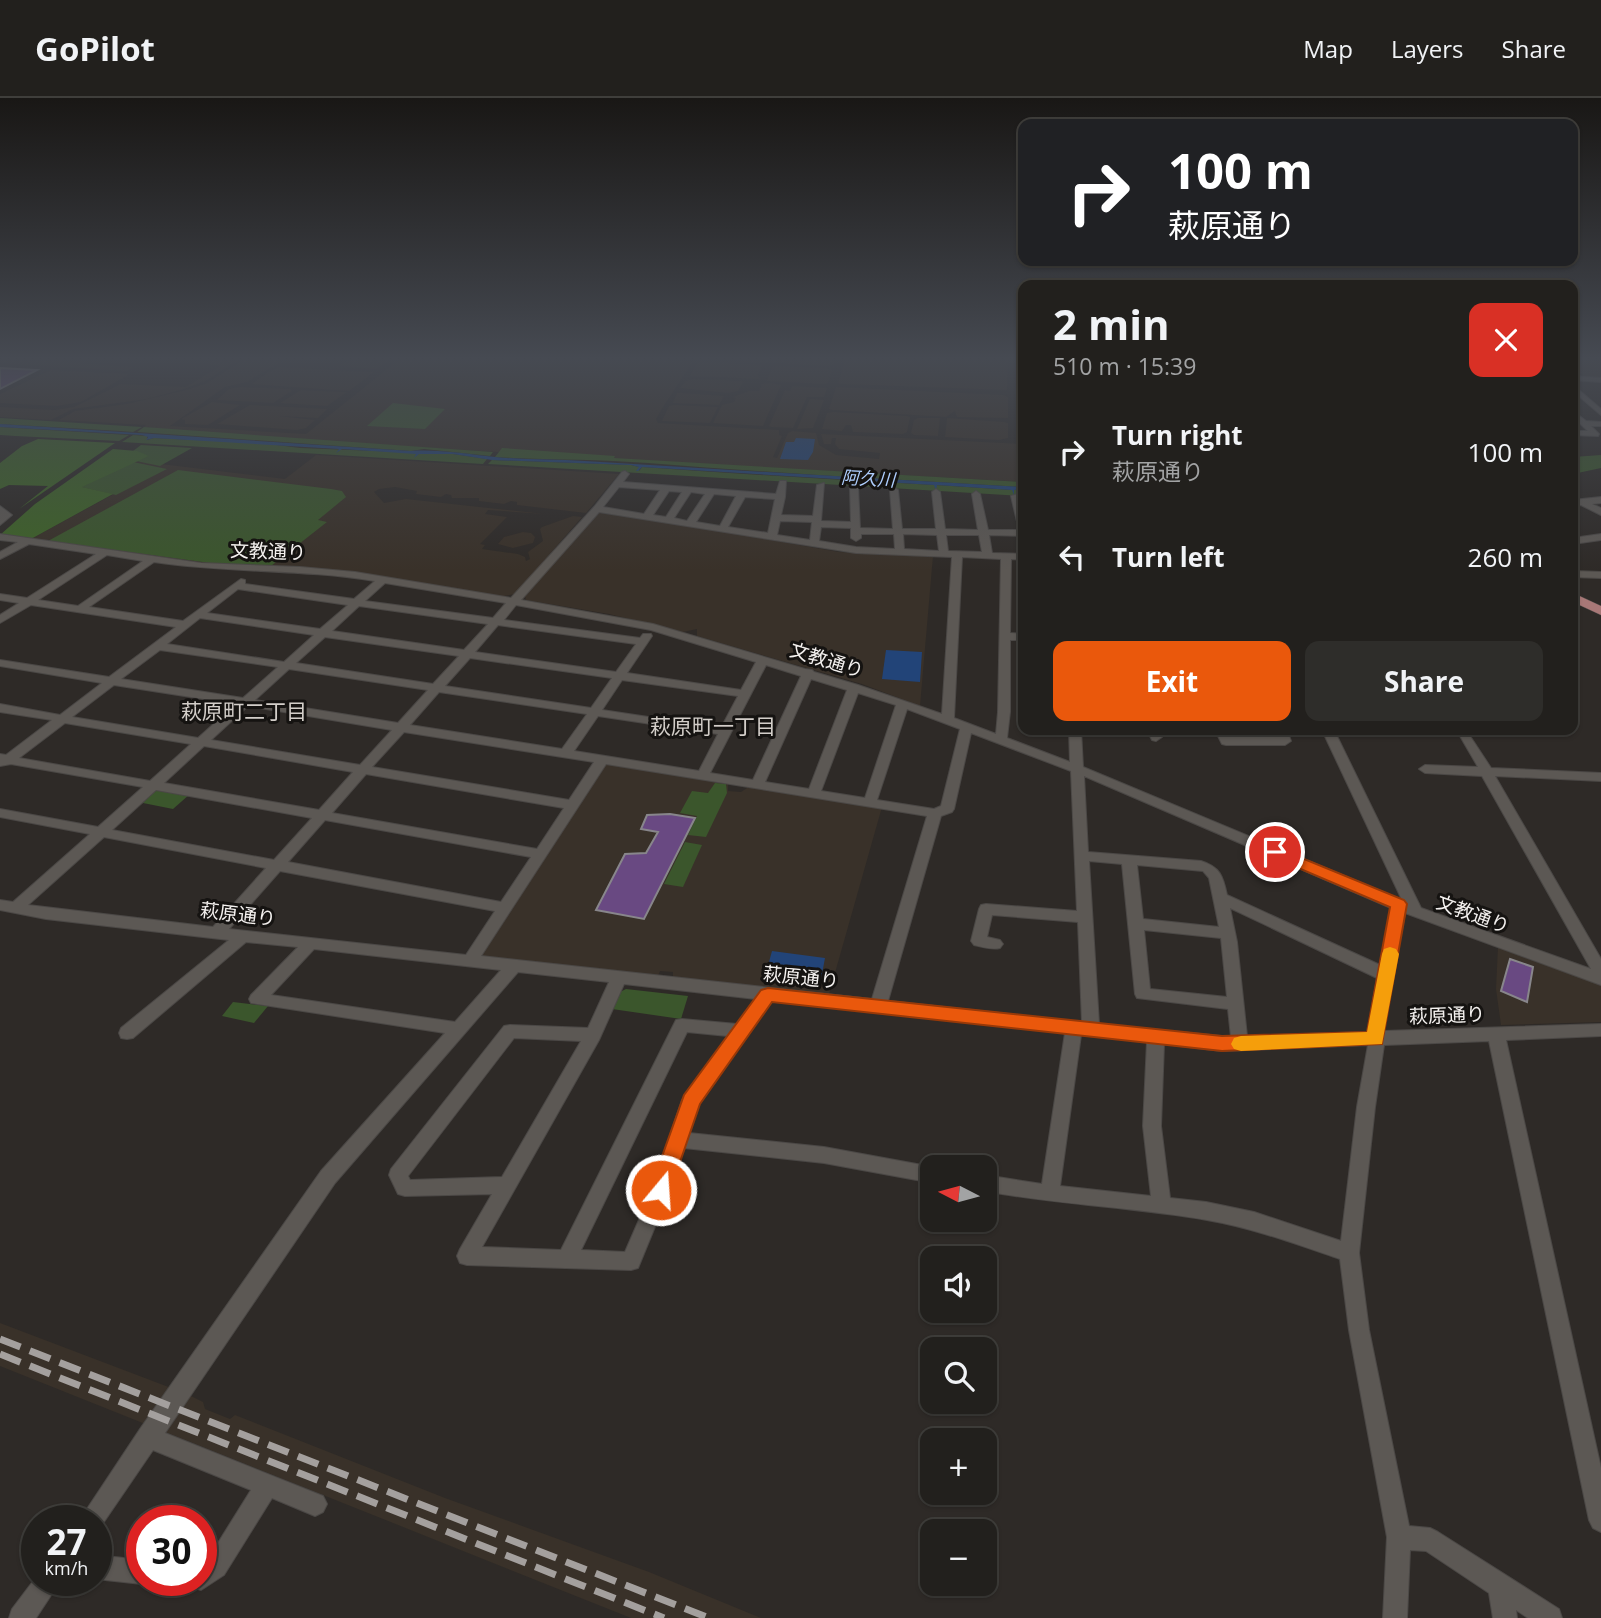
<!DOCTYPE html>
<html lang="en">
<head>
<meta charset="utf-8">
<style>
	:root { --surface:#22201d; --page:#2e2d2a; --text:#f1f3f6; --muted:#a2a3a4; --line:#3f3e3b; --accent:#ea580c }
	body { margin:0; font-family:"Open Sans","Noto Sans JP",sans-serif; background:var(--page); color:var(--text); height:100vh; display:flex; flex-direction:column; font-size:26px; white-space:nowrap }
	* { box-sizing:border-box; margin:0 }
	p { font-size:23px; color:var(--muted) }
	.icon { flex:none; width:38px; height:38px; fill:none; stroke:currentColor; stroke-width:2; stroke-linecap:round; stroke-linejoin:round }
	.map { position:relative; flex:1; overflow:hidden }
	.details { position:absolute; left:1018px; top:182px; width:560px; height:455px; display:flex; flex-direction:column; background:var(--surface); border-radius:14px; box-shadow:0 2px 5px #0004,0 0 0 2px var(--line) }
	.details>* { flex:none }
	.top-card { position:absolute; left:1018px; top:21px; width:560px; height:147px; border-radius:14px; box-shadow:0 2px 5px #0004,0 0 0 2px var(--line); background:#202124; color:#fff; overflow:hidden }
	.needle { width:46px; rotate:276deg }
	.tools { position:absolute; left:920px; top:1057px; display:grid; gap:14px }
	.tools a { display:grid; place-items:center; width:77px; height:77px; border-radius:14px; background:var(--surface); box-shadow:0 2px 5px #0004,0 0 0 2px var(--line); font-size:35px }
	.speed { position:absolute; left:21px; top:1407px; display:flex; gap:14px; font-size:35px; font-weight:700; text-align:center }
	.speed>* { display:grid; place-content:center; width:91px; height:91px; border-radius:50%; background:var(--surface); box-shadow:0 2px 5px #0004,0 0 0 2px var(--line); line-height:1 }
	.speed small { font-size:18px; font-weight:400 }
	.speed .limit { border:10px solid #d22; background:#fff; color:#111 }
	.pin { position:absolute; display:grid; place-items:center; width:60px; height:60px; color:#fff; margin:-30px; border:4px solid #fff; border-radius:50%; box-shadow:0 2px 7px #0007 }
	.me { position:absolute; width:77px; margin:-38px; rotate:18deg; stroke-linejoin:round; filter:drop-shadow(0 0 5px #0008) }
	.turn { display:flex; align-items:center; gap:24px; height:147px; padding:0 35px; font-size:32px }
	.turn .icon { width:91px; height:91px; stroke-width:2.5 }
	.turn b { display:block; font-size:49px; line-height:60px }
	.round { display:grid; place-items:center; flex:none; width:74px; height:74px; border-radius:14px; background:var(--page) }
	.summary { display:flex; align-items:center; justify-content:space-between; height:119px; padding:0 35px }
	h1 { font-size:42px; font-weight:700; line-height:52px }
	.cta { display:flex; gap:14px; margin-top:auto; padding:14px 35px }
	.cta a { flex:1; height:80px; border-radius:14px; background:var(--accent); color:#fff; font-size:28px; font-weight:700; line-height:80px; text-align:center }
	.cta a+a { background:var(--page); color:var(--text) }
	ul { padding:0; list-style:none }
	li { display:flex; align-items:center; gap:21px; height:105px; padding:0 35px }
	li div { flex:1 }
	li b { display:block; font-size:26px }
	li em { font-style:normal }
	header { display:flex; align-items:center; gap:42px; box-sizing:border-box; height:98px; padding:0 35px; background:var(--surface); border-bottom:2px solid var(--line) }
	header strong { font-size:33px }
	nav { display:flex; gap:38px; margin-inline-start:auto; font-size:24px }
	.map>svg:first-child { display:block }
	.built { fill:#393129 }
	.green { fill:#3b562c }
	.forest { fill:#3e6228 }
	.water { fill:#224478 }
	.building { fill:#694982; stroke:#88868b; stroke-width:2 }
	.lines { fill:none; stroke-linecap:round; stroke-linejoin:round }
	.minor-casing { stroke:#4b4846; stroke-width:2 }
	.major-casing { stroke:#4b4846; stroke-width:1 }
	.minor { fill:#5c5854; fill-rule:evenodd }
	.major { fill:#a87877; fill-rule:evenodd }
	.rail { stroke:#a4a09e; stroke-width:7; stroke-dasharray:22 10; stroke-linecap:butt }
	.route { fill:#ea580c; stroke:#983908; stroke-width:2 }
	.slow { fill:#f59e0b }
	.labels { text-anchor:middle; stroke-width:6; stroke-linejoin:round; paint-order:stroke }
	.far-water-label { font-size:18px; font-style:italic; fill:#aecefe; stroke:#151311 }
	.street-label { font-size:19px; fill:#f4f1ef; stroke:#151311 }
	.neighbourhood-label { font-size:21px; fill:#d3cec9; stroke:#151311 }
</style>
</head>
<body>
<header>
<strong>GoPilot</strong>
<nav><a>Map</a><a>Layers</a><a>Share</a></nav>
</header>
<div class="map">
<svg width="1601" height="1520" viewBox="0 0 1601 1520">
	<rect width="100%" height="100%" fill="#2e2a27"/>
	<g class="built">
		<polygon points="0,260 64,260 61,264 134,269 127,273 0,265"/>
		<polygon points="218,260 241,260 207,282 184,291 147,301 73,311 51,322 0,319 0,309 55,312 74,309 121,286 186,289 220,268 207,266"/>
		<polygon points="246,260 287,260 247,284 225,289 170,328 306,336 401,260 628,260 686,263 692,265 663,309 656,321 658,325 779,332 779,337 782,338 773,359 777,360 788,335 792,333 816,335 819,347 836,357 879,361 880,355 839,351 835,346 836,340 832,340 831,346 824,346 821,336 1024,346 1024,384 480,353 196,335 144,329 146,327 59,322 75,313 127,306 190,291 207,285"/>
		<polygon points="351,260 393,260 376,271 339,268"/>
		<polygon points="696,260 838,260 833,267 827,268"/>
		<polygon points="846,260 1008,260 1007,292 841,286 838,285"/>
		<polygon points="1573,260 1601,260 1601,280 1584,278 1573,268"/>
		<polygon points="701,264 762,267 758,278 761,281 690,278 696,266"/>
		<polygon points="775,268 825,270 832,272 828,285 824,286 767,283 772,269"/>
		<polygon points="279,269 370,274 374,274 349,293 252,286 268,274"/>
		<polygon points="51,272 127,276 128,277 81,304 57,308 0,305 0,296"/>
		<polygon points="692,281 741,283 743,284 738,293 728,295 680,290 686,283"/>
		<polygon points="771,285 781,287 763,328 713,325 722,307 734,304 736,300 733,299 749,293 759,293 762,286"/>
		<polygon points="792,288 827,290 824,299 807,299 793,330 771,329 769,328 785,292 790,293"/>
		<polygon points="240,289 290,291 292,293 273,305 217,302 229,291"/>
		<polygon points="836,289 1003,297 1008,299 1008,320 957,319 955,313 946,319 832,312 829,311"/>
		<polygon points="301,292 317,293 347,294 327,308 280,305"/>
		<polygon points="677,295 682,295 724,298 719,307 673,305"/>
		<polygon points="810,301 824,302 813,330 797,331"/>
		<polygon points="212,304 240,307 208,327 185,326 185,322 181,321"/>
		<polygon points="250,307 327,311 318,320 278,318 315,322 306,330 297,332 217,326"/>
		<polygon points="674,307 718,309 710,325 662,323 669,308"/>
		<polygon points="833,314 907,318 910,319 907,334 903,336 853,334 851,327 846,327 842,333 822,331 827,315"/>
		<polygon points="918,320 940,320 938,338 914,337 911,335 914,322"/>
		<polygon points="947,320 1004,324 1008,325 1008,340 999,342 945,339"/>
		<polygon points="316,357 619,376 586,415 517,407 517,404 511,403 504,406 479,403 479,400 452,400 451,397 446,396 441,399 416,396 417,393 395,389 379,391 374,394 384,405 406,401 544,416 488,412 485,416 507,419 480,446 485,447 482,451 518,456 525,459 526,463 530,461 528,454 543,443 540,431 542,429 573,418 582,419 515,496 499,499 356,475 209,466 31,441 112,397 81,389 136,363 285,381"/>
		<polygon points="605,413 839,454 933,458 920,608 862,586 697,538 697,531 683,534 609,516 526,502 525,498 597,414"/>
		<polygon points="523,434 531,435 535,439 533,445 513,450 498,446 504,439"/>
		<polygon points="608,664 728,684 728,693 741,694 750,688 882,709 829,896 673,879 673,874 660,873 658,878 483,858 480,854 601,667"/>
		<polygon points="1498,849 1601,886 1601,924 1501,927 1496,891"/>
		<polygon points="0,1225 187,1296 203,1304 205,1311 230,1321 235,1317 445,1400 649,1474 761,1520 631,1520 0,1268"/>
	</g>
	<g class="green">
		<polygon points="393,305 445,311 425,331 367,328"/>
		<polygon points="0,320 142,329 133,334 120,333 0,326"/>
		<polygon points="0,329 129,337 119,343 15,338 0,337"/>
		<polygon points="144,329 493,354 490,358 424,351 411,353 137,334"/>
		<polygon points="133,337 147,338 147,342 154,340 261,345 300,350 453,356 487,361 483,366 122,344"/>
		<polygon points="141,347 192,350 160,368 136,363 148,358 133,353"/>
		<path d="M 502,350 L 615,358 L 614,360 L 1024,384 L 1024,389 C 899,382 773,375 648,365 C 597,361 546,362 495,359 Z"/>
		<polygon points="1601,357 1601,370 1573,376 1573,359"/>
		<path d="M 492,362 L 631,367 L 639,369 L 639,373 L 642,369 C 740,376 837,382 935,387 L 936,392 L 936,387 L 1013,392 L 1014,396 L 1014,392 L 1024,391 L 1024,398 L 488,366 Z"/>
		<polygon points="133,364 167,371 116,397 81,389"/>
		<polygon points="178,372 331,391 342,393 346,399 318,422 327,424 271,468 210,465 48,443"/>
		<polygon points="715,685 726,686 727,695 706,739 688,737 697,718 680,715 692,693 708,695"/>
		<polygon points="159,690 190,696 173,711 138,704"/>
		<polygon points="685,744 702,747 683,789 664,786"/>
		<polygon points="626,891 688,898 681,921 612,911 620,894"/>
		<polygon points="233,904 268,908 254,925 222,918"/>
	</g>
	<g class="forest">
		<polygon points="38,341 114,345 115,345 19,411 48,388 9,387 0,391 0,365 22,348"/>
		<polygon points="113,351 137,353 149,358 82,389 113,396 31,441 0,437 35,406"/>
	</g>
	<g class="water">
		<path d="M 0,326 L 411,353 C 438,351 467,356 495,359 C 525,362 555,361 585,363 C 731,372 878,381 1024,389 L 1024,391 L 1014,392 L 1014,397 L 1012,392 L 937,387 L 936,393 L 934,387 L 642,369 L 638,373 L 636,373 L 639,369 L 631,367 L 492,362 L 453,356 L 419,356 L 414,360 L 416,356 L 342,351 L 336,355 L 339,351 L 154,340 L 146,342 L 148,339 L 142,337 L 0,329 Z"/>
		<polygon points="796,340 815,341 813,354 808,362 780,361 786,344 794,344"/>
		<polygon points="886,552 922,554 920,584 882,581"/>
		<polygon points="772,853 825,860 821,881 766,875"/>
	</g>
	<g class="building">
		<polygon points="0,270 37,272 0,291"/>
		<polygon points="670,716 695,720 644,821 596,812 625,756 646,755 658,734 641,731 647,717"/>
		<polygon points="1510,861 1533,869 1527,904 1501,893"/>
	</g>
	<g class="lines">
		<defs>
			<g id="minor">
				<polygon points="1573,278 1601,280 1601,284 1573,282"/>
				<polygon points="1573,287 1601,311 1601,317 1573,293"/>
				<polygon points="1573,313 1586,323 1601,324 1601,328 1591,328 1599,336 1598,338 1573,337 1573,333 1588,333 1573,319"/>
				<path d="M 625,373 L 629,376 L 623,384 L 776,396 L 780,383 L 786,383 L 785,399 L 781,417 L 813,418 L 817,387 L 824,385 L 821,423 L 851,424 L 850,389 L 854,386 L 858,389 L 860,430 L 893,431 L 890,392 L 894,389 L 898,392 L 902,431 L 936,431 L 932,394 L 936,391 L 940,394 L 945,431 L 978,432 L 972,396 L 976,393 L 980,396 L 988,432 L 1019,432 L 1011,398 L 1018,396 L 1024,415 L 1024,438 L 989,437 L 992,455 L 1024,456 L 1024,462 L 1011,461 L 1010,535 L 1024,536 L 1024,542 L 1010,542 L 1010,614 L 1007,640 L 1070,664 L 1069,632 L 1081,632 L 1083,669 L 1402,802 L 1322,632 L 1334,632 L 1421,810 L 1591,871 L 1482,678 L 1425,675 L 1419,671 L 1425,667 L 1478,669 L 1460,638 L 1452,632 L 1466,632 L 1491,670 L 1601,675 L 1601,683 L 1495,678 L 1601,861 L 1601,887 L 1405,815 L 1384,927 L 1384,933 L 1601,926 L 1601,938 L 1506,942 L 1601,1370 L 1601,1434 L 1593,1430 L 1589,1422 L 1489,943 L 1384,947 L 1375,1009 L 1359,1155 L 1369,1232 L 1409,1428 L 1430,1430 L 1438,1434 L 1559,1511 L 1562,1520 L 1528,1520 L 1516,1512 L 1517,1520 L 1493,1520 L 1489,1495 L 1426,1453 L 1410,1452 L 1407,1520 L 1383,1520 L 1387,1439 L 1349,1232 L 1340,1161 C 1296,1146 1253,1130 1207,1122 C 1134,1109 1059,1107 985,1093 L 985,1077 L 1042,1086 L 1065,935 L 772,902 L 699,1005 L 689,1035 L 824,1049 L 933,1069 L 933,1085 L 824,1065 L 684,1050 L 670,1092 L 638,1170 L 631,1172 L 467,1167 L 460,1165 L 457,1158 L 460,1151 L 492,1096 L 405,1098 L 398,1096 L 389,1077 L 391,1071 L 504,928 L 510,927 L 588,930 L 609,884 L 518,874 L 335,1085 L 165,1335 L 323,1398 L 327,1406 L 323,1414 L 315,1418 L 272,1400 L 224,1477 L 201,1492 L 192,1489 L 190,1482 L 201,1482 L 201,1465 L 208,1461 L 251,1392 L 153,1352 L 99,1431 L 96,1433 L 96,1423 L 79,1423 L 140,1331 L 321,1073 L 445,935 L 251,905 L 249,901 L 251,897 L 298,849 L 246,844 L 133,940 L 127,941 L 121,940 L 119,935 L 121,930 L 229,842 L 46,821 L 0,812 L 0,802 L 13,804 L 90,736 L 0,719 L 0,711 L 98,729 L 143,689 L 11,666 L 0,668 L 0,656 L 6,657 L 52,622 L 0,614 L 0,606 L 60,617 L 102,585 L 0,568 L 0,562 L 109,579 L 176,529 L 31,507 L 0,525 L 0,517 L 19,505 L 0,502 L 0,496 L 27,500 L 96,456 L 29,446 L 0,461 L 0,454 L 18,444 L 0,442 L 0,436 L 201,465 L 300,469 L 355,474 L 511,500 L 594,409 L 622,374 ZM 619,389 L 660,392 L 644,416 L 603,409 ZM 669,393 L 682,394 L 666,419 L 653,417 ZM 691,394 L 705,396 L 687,423 L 674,420 ZM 714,396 L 736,398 L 720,428 L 696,424 ZM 745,399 L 775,401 L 768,435 L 728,429 ZM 599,414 L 856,455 L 952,459 L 942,616 L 858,587 L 814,574 L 812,572 L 805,571 L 653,526 L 521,502 ZM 780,423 L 812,424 L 810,442 L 777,437 ZM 821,429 L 851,430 L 851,440 L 856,443 L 861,440 L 861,436 L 894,436 L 895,451 L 856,449 L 819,443 ZM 903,436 L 937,437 L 939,453 L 904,451 ZM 946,437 L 979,437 L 982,454 L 948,453 ZM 107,457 L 143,463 L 78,508 L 38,502 ZM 962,459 L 1001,461 L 998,614 L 996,636 L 954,620 ZM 154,464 C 227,475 302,471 375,483 L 354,501 L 245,486 L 245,482 L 241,481 L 183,523 L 89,509 ZM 385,485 L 506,505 L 493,520 L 365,503 ZM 238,491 L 348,507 L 320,531 L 207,515 ZM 516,507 L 651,532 L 756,564 L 741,592 L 627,575 L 652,538 L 651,536 L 643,536 L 640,540 L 504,522 ZM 359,508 L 488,526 L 464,552 L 332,533 ZM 200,520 L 314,537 L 284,564 L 167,546 ZM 498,527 L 636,546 L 616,574 L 475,554 ZM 325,539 L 459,558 L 433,586 L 296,565 ZM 160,552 L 278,569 L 243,600 L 121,581 ZM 470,560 L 612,580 L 591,610 L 445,588 ZM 766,567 L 801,578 L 753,682 L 710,675 ZM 289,571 L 428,592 L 398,625 L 255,602 ZM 811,581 L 847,592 L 809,691 L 765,684 ZM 622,582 L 738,598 L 721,630 L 602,612 ZM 114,587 L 236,606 L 198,640 L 72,619 ZM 439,594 L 587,616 L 562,651 L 410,627 ZM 858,595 L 896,607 L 865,700 L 821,693 ZM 248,608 L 392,632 L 360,667 L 211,642 ZM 907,611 L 960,631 L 941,708 L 934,711 L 877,702 ZM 598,618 L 718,636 L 699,673 L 574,653 ZM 65,625 L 191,646 L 150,683 L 19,660 ZM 404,634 L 594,664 L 569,702 L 372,669 ZM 971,635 L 1071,673 L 1077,813 L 986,806 L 981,807 L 979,811 L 971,843 L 974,847 C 982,849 992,852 1000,850 L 1003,846 L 1000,842 L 987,839 L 992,817 L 1078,824 L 1082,924 L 888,903 L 941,718 L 952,714 L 954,711 ZM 204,648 L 353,674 L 319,712 L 164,685 ZM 606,666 L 927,718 L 872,901 L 481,858 ZM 366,676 L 564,710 L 537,751 L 332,715 ZM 1084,678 L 1391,810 L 1380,867 L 1227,797 C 1223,778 1220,769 1201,763 L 1088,754 ZM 156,692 L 312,720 L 274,762 L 112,732 ZM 325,722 L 531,759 L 501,804 L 288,764 ZM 104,739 L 266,770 L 213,829 L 28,807 ZM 1089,763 L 1122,766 L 1135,896 L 1137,900 L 1228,911 L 1231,939 L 1099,926 ZM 1137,767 L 1203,773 L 1209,780 L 1219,829 L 1143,821 ZM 280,773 L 495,813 L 466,857 L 229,831 ZM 1230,810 L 1377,880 L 1368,934 L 1247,938 L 1237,844 ZM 1144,832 L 1221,840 L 1227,899 L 1150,891 ZM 314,851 L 501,872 L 455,924 L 271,897 ZM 624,886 L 756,901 L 737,926 L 682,921 L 676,922 L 561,1152 L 482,1149 L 599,942 ZM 687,934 L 728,938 L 682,1002 L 652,1092 L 625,1154 L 581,1152 ZM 1081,937 L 1147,944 L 1143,1028 L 1151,1098 L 1060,1088 ZM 514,940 L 581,943 L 502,1079 L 410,1082 L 408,1078 ZM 1164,946 L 1222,953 L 1368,947 L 1357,1009 L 1341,1143 L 1254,1114 L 1206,1104 L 1170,1100 L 1161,1028 Z"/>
				<polygon points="1601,399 1601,405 1592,406 1601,410 1601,417 1581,407 1573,408 1573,402"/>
				<polygon points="0,408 12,417 0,427"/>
				<polygon points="1601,436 1601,442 1573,446 1573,440"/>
				<polygon points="1573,473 1601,474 1601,480 1573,479"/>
				<polygon points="1147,632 1159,632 1162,639 1156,643 1152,642"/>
				<polygon points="1215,632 1227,632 1230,639 1278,639 1275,632 1287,632 1291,643 1285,647 1226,647 1222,646"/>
				<polygon points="96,1457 142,1462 142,1482 151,1483 142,1486 96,1481"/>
				<polygon points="37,1478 37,1482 61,1482 36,1520 9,1520 12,1511"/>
			</g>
			<polygon id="major" points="1573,495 1601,508 1601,517 1573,504"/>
		</defs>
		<use href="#minor" class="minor-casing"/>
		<use href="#major" class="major-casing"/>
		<use href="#minor" class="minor"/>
		<use href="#major" class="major"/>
		<g class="rail">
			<polyline points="0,1241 709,1520"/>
			<polyline points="0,1256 664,1520"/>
		</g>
	</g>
	<linearGradient id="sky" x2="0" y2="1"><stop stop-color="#191715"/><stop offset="0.55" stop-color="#464a52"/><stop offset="1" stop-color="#464a52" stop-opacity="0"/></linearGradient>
	<rect width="1601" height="473" fill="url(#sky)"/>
	<polygon class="route" points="1275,749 1404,802 1407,806 1382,946 1222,953 772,904 700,1006 668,1099 661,1101 653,1099 650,1092 684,997 761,892 768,890 1222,938 1367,934 1390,809 1270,758 1267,754 1270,751"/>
	<polygon class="slow" points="1390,849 1396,851 1399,856 1382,946 1241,953 1234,951 1231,946 1234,940 1241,938 1367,934 1382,856 1384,851"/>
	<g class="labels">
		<g class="far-water-label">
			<text transform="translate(868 381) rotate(3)" y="6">阿久川</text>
		</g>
		<g class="street-label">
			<text transform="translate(268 453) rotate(2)" y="7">文教通り</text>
			<text transform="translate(827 562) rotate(17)" y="7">文教通り</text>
			<text transform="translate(238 816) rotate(7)" y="7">萩原通り</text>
			<text transform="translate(1473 816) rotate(20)" y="7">文教通り</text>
			<text transform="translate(801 879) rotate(6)" y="7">萩原通り</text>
			<text transform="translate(1447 917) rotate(-2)" y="7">萩原通り</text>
		</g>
		<g class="neighbourhood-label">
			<text x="244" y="621">萩原町二丁目</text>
			<text x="713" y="636">萩原町一丁目</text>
		</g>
	</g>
</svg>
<div class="tools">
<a><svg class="needle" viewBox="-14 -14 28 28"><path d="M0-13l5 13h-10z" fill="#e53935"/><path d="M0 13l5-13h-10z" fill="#a2a3a4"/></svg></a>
<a><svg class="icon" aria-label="sound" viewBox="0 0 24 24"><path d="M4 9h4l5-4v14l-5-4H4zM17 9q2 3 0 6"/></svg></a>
<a><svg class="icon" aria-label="search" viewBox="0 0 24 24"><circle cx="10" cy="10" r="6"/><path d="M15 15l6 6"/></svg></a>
<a>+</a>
<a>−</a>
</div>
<div class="speed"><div>27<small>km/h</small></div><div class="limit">30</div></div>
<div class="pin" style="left:1275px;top:754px;background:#d93025"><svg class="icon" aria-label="arrive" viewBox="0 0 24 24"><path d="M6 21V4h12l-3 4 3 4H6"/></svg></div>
<svg class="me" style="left:661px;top:1092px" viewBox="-20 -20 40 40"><circle r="17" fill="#ea580c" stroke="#fff" stroke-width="3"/><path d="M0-11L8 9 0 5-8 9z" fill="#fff"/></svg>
<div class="top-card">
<div class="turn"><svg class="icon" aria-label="right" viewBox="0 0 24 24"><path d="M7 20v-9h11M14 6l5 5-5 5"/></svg><div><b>100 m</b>萩原通り</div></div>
</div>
<section class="details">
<div class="summary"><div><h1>2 min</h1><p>510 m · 15:39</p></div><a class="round" style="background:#d93025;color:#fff"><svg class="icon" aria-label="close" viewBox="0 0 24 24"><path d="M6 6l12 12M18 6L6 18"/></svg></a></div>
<ul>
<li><svg class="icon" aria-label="right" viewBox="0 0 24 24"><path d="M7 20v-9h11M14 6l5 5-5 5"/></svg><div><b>Turn right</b><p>萩原通り</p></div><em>100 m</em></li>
<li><svg class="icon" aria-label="left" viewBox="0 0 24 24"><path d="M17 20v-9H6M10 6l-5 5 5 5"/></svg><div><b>Turn left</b></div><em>260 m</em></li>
</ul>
<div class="cta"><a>Exit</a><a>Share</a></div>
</section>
</div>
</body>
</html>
